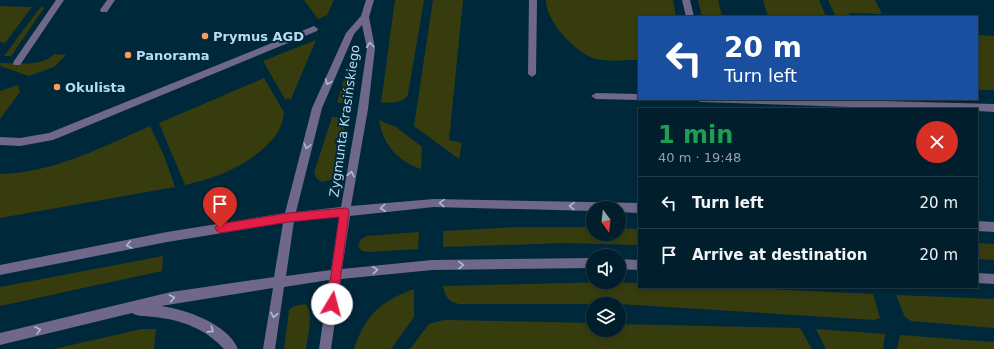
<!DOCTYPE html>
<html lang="en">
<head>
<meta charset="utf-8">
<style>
	:root { --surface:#001e2c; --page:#0e2b38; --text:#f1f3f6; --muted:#95a2a9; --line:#223c48 }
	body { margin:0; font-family:"DejaVu Sans",sans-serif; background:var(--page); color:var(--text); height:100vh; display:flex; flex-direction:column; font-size:15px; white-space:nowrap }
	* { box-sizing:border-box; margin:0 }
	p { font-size:13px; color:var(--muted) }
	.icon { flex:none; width:22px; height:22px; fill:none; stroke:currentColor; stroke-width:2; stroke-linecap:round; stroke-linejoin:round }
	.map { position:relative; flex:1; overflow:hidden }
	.side { position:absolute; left:638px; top:108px; width:340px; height:180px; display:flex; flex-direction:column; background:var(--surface); border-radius:0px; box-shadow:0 2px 6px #0003,0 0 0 1px var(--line) }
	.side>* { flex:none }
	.hud { position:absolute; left:638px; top:16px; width:340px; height:84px; border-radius:0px; box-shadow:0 2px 6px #0003,0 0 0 1px var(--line); background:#1a4fa0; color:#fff; overflow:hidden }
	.needle { width:26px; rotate:165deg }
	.fabs { position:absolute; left:586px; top:201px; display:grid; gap:8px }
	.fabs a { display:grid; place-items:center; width:40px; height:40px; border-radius:50%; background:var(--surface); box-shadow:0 2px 6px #0003,0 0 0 1px var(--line); font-size:20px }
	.pin { position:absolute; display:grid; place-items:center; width:34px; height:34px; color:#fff; margin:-41px -17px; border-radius:50% 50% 50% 0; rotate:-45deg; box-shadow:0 0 4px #0007 }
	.pin .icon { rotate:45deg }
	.me { position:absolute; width:44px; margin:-22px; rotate:8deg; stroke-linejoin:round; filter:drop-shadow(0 0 3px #0008) }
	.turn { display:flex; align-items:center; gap:14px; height:84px; padding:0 20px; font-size:18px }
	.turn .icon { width:52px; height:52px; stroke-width:2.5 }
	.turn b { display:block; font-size:28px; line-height:34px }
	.round { display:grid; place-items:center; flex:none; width:42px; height:42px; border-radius:21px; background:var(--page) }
	.summary { display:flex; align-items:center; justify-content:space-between; height:68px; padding:0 20px }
	h1 { font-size:24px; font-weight:700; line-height:30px; color:#1e9e55 }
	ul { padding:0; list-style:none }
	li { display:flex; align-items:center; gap:12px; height:52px; padding:0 20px; border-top:1px solid var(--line) }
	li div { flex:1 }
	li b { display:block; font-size:15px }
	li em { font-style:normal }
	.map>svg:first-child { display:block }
	.green { fill:#373c0e }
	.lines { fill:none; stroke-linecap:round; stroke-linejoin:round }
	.minor { fill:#70688a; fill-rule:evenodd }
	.oneway { stroke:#a6bed6 }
	.route { fill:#e11d48; stroke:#92132f }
	.poi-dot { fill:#fd9c55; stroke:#00283b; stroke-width:1.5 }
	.labels { text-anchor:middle; stroke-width:4; stroke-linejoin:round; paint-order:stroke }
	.poi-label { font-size:13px; font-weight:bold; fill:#b8dbf0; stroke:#00283b; text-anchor:start }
	.street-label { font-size:13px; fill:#b8dbf0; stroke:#00283b }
</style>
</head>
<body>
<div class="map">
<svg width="994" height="349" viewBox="0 0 994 349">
	<rect width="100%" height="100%" fill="#00283b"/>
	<g class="green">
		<polygon points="304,0 334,0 327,15 318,19"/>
		<path d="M 395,0 L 424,0 L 408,94 C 404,104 391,102 381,103 Z"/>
		<polygon points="433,0 463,0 449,140 462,143 459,159 414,126"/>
		<path d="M 546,0 L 673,0 L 676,17 L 639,17 L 639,60 C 625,60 609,62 596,59 C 576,54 545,20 546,0 Z"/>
		<polygon points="698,0 718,0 722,17 702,17"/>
		<polygon points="763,0 819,0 826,17 768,17"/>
		<polygon points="828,0 875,0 882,14 849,13 850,17 836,17"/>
		<polygon points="0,6 32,7 5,43 0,42"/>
		<polygon points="42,7 44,7 44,8 11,56 4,56 39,9"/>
		<polygon points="977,35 994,36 994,90 977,90"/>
		<polygon points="316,40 291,99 285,99 263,61"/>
		<path d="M 54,54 L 66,55 L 54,67 L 29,76 L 0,66 L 1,63 C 17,63 43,67 54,54 Z"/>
		<polygon points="350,67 354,68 349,103 337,103 347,68"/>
		<path d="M 264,78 L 284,112 C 283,118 282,125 279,130 C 276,136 270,142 265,147 C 242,168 216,178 185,185 L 159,123 Z"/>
		<polygon points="18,85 20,92 0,119 0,91"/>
		<polygon points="332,117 346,118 334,177 330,180 322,182 317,179 314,173"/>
		<path d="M 379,120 L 396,127 L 422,147 L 421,169 C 397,161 383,144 379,120 Z"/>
		<path d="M 150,126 L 165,158 L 175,187 L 0,218 L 0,174 C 53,173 102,147 150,126 Z"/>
		<polygon points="519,227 593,227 593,234 619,234 619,228 639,229 639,245 566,243 443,247 443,231"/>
		<polygon points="419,232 418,249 369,252 362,251 358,246 361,239 367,236"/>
		<polygon points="977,243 994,244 994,260 977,259"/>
		<polygon points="163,256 162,271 0,306 0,287"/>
		<path d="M 606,282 L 639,283 L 639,287 L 727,287 L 873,294 L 880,318 L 874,320 L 619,304 L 459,304 C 449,302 445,297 443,286 Z"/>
		<path d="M 414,289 L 414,317 L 391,349 L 354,349 C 365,315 381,301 414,289 Z"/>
		<polygon points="896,295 994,299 994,328 911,321 905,317"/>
		<path d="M 305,304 C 315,310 307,338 306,349 L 284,349 L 289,310 L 294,306 Z"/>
		<polygon points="444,320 593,323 593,330 619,330 619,324 800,328 812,349 410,349 429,324"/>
		<polygon points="142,329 156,329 154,349 54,349"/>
		<polygon points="816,329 885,334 883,349 826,349"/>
		<polygon points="900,335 994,342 994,349 897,349"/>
	</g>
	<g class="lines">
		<g class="minor">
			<polygon points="56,0 64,0 20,65 14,65 13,63 14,61"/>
			<polygon points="107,0 115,0 107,12 101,12 100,10"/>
			<path d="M 366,0 L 374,0 L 369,17 L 375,48 L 368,109 L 351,206 L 434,199 L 639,203 L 639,213 L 619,212 L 619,208 L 593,208 L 593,211 L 434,207 L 350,216 L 342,269 L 432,260 L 593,258 L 593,268 L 432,270 L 341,279 L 331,349 L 319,349 L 329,280 L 284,287 L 275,349 L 263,349 L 273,288 L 161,306 C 185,309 228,324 238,349 L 224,349 C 206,329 182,320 155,317 C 148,316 138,317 132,313 L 0,345 L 0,333 L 171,292 L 274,277 L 283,223 L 167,242 L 0,275 L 0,265 L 167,232 L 285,213 L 312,108 L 346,33 L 361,16 ZM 362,25 L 367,48 L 358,109 L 341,207 L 296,212 L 322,108 L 354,34 ZM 339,217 L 331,270 L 286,276 L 294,221 Z"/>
			<polygon points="529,0 537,0 536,74 532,77 528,74"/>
			<polygon points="682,0 690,0 694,17 686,17"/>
			<polygon points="314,26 318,29 317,31 53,140 20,146 0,145 0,137 20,138 49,133"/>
			<polygon points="596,93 639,94 639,99 642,99 639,100 596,99 591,96"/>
			<polygon points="695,99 815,99 994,104 994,112 977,111 977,109 911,109 700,102"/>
			<polygon points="977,221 994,222 994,232 977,231"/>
			<polygon points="619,259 639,260 639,270 619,269"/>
			<polygon points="977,273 994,274 994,284 977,283"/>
		</g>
	</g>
	<defs><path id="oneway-chevron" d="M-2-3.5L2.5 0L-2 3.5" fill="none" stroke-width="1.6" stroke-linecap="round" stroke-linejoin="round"/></defs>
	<g class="oneway">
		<use href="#oneway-chevron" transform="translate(370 45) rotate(-95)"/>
		<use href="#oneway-chevron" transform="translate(328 82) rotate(114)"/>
		<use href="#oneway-chevron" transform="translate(307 146) rotate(104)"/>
		<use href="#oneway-chevron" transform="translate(351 174) rotate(-80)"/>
		<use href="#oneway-chevron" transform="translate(442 203) rotate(-179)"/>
		<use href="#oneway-chevron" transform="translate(572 206) rotate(-179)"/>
		<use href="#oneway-chevron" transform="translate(383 208) rotate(174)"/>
		<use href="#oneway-chevron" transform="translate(129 245) rotate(169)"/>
		<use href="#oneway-chevron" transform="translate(461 265) rotate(-1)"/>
		<use href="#oneway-chevron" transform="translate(375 270) rotate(-5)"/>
		<use href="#oneway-chevron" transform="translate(172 298) rotate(-11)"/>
		<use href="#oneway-chevron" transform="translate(274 315) rotate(100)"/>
		<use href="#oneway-chevron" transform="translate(38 330) rotate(-14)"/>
		<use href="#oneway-chevron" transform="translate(211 330) rotate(33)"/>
	</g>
	<polygon class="route" points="345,208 348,209 349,212 337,304 336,308 332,309 328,308 327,304 339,217 289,222 220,233 217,231 215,228 217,225 220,224 289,213"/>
	<g class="poi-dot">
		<circle cx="205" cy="36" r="4"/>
		<circle cx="128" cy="55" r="4"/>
		<circle cx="57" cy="87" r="4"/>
	</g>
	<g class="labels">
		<g class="poi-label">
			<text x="213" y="41">Prymus AGD</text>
			<text x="136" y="60">Panorama</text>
			<text x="65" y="92">Okulista</text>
		</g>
		<g class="street-label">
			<text transform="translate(344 121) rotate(-82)" y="5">Zygmunta Krasińskiego</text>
		</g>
	</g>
</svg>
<div class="fabs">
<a><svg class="needle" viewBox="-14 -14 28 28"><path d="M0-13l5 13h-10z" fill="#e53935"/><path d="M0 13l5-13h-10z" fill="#95a2a9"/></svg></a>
<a><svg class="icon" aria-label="sound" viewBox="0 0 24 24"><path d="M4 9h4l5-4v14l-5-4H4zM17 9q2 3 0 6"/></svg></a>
<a><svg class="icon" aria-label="layers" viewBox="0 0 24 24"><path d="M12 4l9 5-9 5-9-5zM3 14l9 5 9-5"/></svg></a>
</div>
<div class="pin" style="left:220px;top:228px;background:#d93025"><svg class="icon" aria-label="arrive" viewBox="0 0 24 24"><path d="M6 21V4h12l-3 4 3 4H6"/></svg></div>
<svg class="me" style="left:332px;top:304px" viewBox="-20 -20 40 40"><circle r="19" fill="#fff"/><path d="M0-13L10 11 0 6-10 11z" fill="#e11d48"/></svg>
<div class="hud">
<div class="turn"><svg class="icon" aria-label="left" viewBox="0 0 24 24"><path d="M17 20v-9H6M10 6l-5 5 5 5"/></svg><div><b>20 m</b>Turn left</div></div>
</div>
<section class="side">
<div class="summary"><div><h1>1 min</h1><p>40 m · 19:48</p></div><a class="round" style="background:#d93025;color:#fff"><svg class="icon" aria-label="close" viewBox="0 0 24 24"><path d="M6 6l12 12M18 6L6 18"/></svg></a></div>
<ul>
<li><svg class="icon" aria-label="left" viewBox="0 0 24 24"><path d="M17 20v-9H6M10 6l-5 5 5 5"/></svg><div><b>Turn left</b></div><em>20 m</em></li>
<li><svg class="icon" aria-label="arrive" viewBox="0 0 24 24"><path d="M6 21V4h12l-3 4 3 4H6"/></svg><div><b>Arrive at destination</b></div><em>20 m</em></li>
</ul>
</section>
</div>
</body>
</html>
